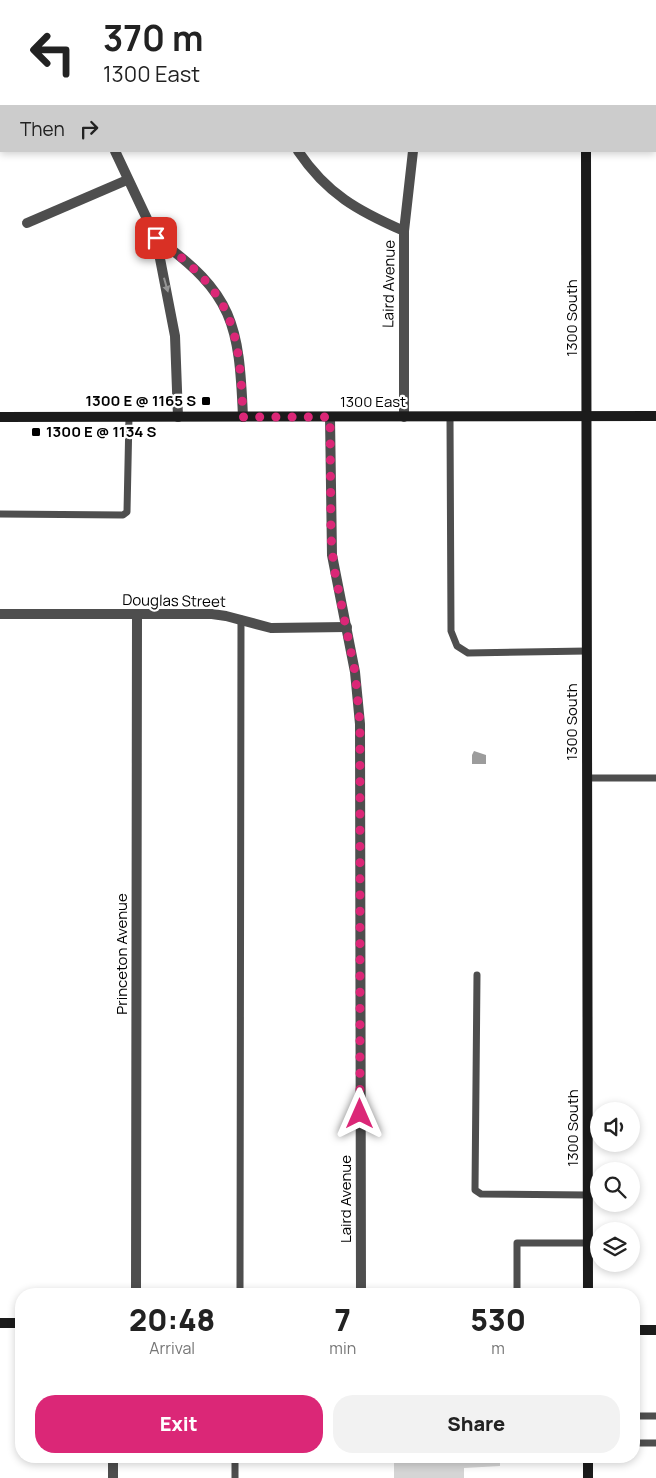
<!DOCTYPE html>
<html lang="en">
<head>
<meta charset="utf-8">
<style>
	:root { --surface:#fff; --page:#f2f2f2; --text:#222; --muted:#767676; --accent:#db2777 }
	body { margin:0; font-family:Manrope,sans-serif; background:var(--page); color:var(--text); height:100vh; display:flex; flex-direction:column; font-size:19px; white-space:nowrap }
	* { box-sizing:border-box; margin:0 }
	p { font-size:16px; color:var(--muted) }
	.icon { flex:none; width:28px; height:28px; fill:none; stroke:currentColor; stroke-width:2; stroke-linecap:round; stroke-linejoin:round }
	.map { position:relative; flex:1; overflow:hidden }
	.details { position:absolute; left:15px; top:1288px; width:625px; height:175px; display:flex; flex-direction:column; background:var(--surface); border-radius:20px; box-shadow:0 2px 8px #0003 }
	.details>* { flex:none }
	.top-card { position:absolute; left:0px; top:0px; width:656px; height:152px; box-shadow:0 2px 8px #0003; background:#fff; color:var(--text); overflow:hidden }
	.controls { position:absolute; left:590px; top:1102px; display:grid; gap:10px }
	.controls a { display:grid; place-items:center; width:50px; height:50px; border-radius:50%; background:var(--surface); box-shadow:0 2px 8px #0003; font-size:25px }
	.pin { position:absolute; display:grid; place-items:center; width:42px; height:42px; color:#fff; margin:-21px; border-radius:10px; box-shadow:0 2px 8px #0006 }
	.me { position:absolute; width:55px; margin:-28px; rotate:0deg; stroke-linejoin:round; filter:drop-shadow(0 0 4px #0008) }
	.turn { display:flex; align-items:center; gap:18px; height:105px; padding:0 20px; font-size:22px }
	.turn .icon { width:65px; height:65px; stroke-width:2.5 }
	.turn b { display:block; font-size:35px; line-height:42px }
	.then { display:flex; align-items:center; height:48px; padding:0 20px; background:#0003; gap:10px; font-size:19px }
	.eta { display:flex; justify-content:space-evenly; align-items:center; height:85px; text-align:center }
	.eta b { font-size:30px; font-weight:800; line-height:35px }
	.button { display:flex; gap:10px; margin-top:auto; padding:10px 20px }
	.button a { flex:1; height:58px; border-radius:20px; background:var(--accent); color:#fff; font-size:20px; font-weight:800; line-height:58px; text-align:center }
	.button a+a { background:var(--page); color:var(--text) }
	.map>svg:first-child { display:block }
	.green { fill:#d5d5d5 }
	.water { fill:#9c9c9c }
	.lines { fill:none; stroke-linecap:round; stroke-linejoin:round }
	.lane { stroke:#4e4e4e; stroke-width:7 }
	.street { stroke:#4e4e4e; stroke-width:10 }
	.secondary { stroke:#1b1b1b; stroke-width:10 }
	.oneway { fill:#959595 }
	.route { stroke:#db2777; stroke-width:9; stroke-dasharray:0 16.2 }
	.poi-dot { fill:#000; stroke:#fff; stroke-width:2 }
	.labels { text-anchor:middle; stroke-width:4.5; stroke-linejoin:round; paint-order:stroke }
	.street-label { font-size:15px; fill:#000; stroke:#fff }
	.poi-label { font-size:15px; font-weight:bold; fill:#000; stroke:#fff; text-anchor:end }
</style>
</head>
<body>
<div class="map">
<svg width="656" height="1478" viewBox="0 0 656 1478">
	<rect width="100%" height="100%" fill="#fff"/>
	<polygon class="green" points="423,1456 500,1456 500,1466 464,1468 464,1478 394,1478 394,1463 423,1463"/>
	<polygon class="water" points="474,751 486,755 486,764 472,764 472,755"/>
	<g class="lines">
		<g class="lane">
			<polyline points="450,417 451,631 457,646 468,653 587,651"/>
			<polyline points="0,514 123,515 127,512 129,417"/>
			<polyline points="587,778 656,778"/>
			<polyline points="477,975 475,1190 481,1194 588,1195"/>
			<polyline points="240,1294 241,619"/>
			<polyline points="517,1294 517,1243 588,1243"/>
			<polyline points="634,1416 656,1416"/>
			<polyline points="634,1443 656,1443"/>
			<polyline points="235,1478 235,1456"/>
		</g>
		<g class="street">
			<polyline points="225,0 226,1"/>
			<polyline points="416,0 416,1"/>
			<polyline points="53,1 57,0"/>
			<polyline points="115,151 156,238 175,336 178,417"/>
			<path d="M 298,151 C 327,194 358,211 404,231"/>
			<polyline points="27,223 127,180"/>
			<path d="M 156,238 C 234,294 239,324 243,417"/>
			<polyline points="330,417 332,555 355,672 360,724 361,1294"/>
			<polyline points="404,417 404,231 413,151"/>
			<polyline points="0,614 212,614 226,616 271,628 347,627"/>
			<polyline points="136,1294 137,615"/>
			<polyline points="113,1456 113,1478"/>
		</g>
		<g class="secondary">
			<polyline points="586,0 586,1"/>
			<polyline points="586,151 588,1294"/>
			<polyline points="0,417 656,416"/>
			<polyline points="0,1323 21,1323"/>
			<polyline points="634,1330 656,1330"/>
			<polyline points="588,1456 588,1478"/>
		</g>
	</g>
	<defs><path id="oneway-solid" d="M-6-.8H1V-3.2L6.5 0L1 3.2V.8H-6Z" transform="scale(1.25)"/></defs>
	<use class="oneway" href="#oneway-solid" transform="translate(166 285) rotate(74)"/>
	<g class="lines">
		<path class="route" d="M 156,238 C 233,294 239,324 243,417 L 330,417 L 331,537 L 334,568 L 355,672 L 360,724 L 360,1114"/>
	</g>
	<g class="poi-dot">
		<rect x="201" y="396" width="10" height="10" rx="2.5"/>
		<rect x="31" y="427" width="10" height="10" rx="2.5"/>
	</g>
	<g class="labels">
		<g class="street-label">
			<text transform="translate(389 284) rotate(-89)" y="5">Laird Avenue</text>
			<text transform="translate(572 318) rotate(-90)" y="5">1300 South</text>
			<text x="373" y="407">1300 East</text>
			<text transform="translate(174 601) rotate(1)" y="5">Douglas Street</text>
			<text transform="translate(572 722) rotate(-90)" y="5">1300 South</text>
			<text transform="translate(122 954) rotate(-90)" y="5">Princeton Avenue</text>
			<text transform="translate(573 1128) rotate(-90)" y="5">1300 South</text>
			<text transform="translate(346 1199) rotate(-90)" y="5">Laird Avenue</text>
		</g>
		<g class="poi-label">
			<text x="196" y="406">1300 E @ 1165 S</text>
			<text x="46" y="437" text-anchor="start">1300 E @ 1134 S</text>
		</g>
	</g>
</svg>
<div class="controls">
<a><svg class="icon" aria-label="sound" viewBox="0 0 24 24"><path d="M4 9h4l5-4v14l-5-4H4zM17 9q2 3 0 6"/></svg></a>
<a><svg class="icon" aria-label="search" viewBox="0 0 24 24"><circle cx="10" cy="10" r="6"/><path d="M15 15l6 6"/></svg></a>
<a><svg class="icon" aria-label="layers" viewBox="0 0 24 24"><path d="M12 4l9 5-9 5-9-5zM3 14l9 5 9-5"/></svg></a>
</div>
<div class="pin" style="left:156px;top:238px;background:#d93025"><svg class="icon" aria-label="arrive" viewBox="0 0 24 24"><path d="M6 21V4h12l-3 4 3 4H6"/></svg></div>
<svg class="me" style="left:360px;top:1114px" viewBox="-20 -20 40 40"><path d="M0-17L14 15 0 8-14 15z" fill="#db2777" stroke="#fff" stroke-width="4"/></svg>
<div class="top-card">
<div class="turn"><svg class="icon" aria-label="left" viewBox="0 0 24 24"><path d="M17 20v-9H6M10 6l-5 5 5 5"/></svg><div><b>370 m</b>1300 East</div></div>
<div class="then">Then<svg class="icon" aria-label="right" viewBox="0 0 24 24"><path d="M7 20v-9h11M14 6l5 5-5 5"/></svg></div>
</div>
<section class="details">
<div class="eta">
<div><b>20:48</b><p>Arrival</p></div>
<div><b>7</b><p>min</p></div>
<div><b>530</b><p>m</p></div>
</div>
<div class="button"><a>Exit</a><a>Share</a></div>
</section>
</div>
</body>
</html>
